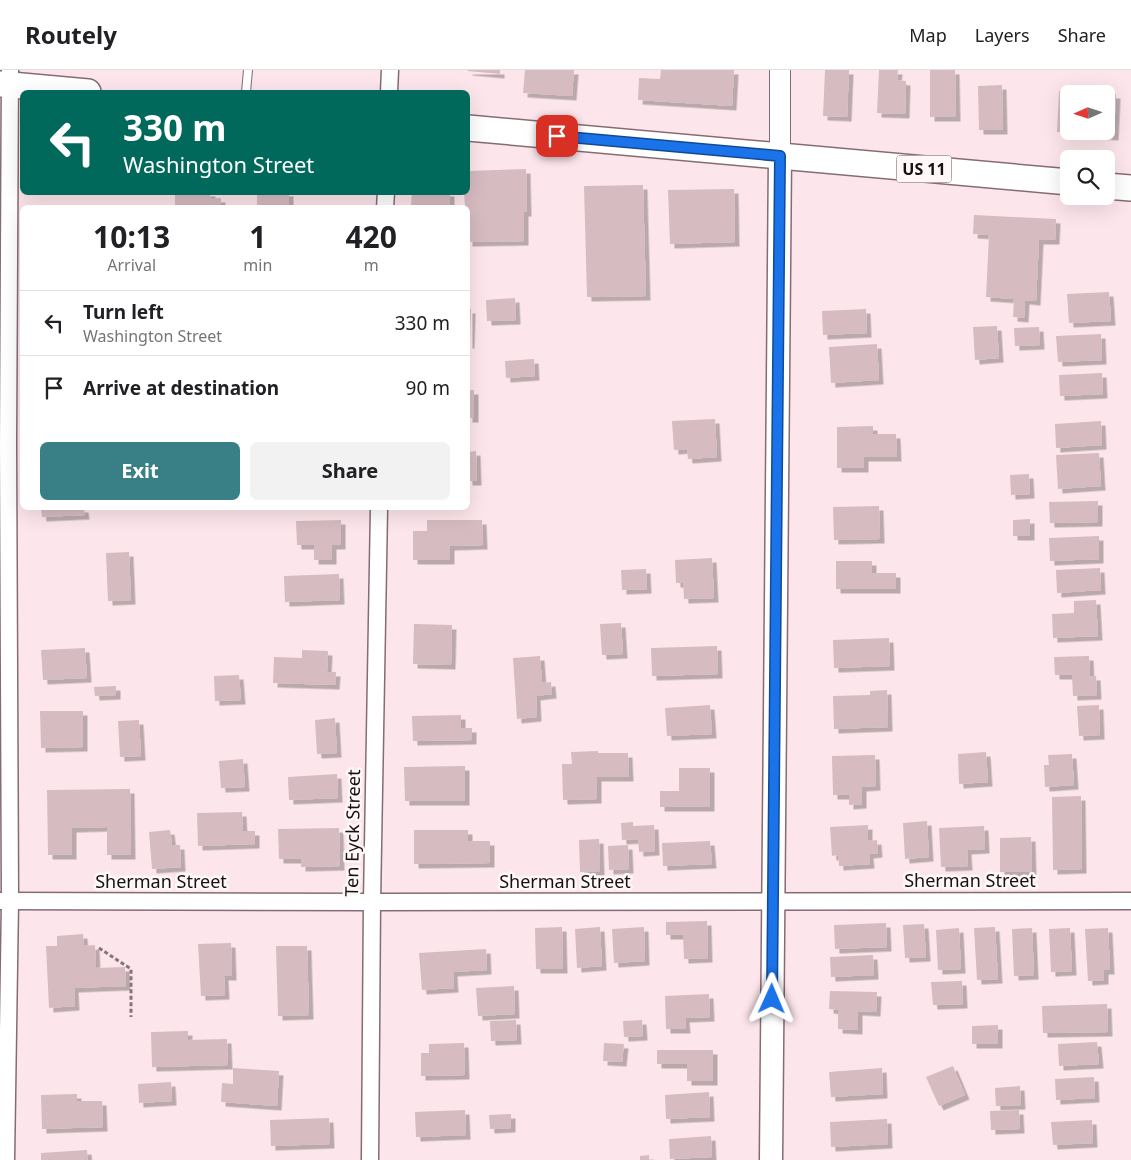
<!DOCTYPE html>
<html lang="en">
<head>
<meta charset="utf-8">
<style>
	:root { --surface:#fff; --page:#f2f2f2; --text:#202124; --muted:#757577; --line:#e0e0e0; --accent:#388085 }
	body { margin:0; font-family:"Noto Sans",sans-serif; background:var(--page); color:var(--text); height:100vh; display:flex; flex-direction:column; font-size:19px; white-space:nowrap }
	* { box-sizing:border-box; margin:0 }
	p { font-size:16px; color:var(--muted) }
	.icon { flex:none; width:28px; height:28px; fill:none; stroke:currentColor; stroke-width:2; stroke-linecap:round; stroke-linejoin:round }
	.map { position:relative; flex:1; overflow:hidden }
	.drawer { position:absolute; left:20px; top:135px; width:450px; height:305px; display:flex; flex-direction:column; background:var(--surface); border-radius:8px; box-shadow:0 5px 20px #0002 }
	.drawer>* { flex:none }
	.top-card { position:absolute; left:20px; top:20px; width:450px; height:105px; border-radius:8px; box-shadow:0 5px 20px #0002; background:#00695c; color:#fff; overflow:hidden }
	.needle { width:32px; rotate:267deg }
	.buttons { position:absolute; left:1060px; top:15px; display:grid; gap:10px }
	.buttons a { display:grid; place-items:center; width:55px; height:55px; border-radius:8px; background:var(--surface); box-shadow:0 5px 20px #0002; font-size:25px }
	.pin { position:absolute; display:grid; place-items:center; width:42px; height:42px; color:#fff; margin:-21px; border-radius:10px; box-shadow:0 2px 8px #0006 }
	.me { position:absolute; width:55px; margin:-28px; rotate:1deg; stroke-linejoin:round; filter:drop-shadow(0 0 4px #0008) }
	.turn { display:flex; align-items:center; gap:18px; height:105px; padding:0 20px; font-size:22px }
	.turn .icon { width:65px; height:65px; stroke-width:2.5 }
	.turn b { display:block; font-size:35px; line-height:42px }
	.eta { display:flex; justify-content:space-evenly; align-items:center; height:85px; text-align:center }
	.eta b { font-size:30px; font-weight:700; line-height:35px }
	.action { display:flex; gap:10px; margin-top:auto; padding:10px 20px }
	.action a { flex:1; height:58px; border-radius:8px; background:var(--accent); color:#fff; font-size:20px; font-weight:700; line-height:58px; text-align:center }
	.action a+a { background:var(--page); color:var(--text) }
	ul { padding:0; list-style:none }
	li { display:flex; align-items:center; gap:15px; height:65px; padding:0 20px; border-top:1px solid var(--line) }
	li div { flex:1 }
	li b { display:block; font-size:19px }
	li em { font-style:normal }
	header { display:flex; align-items:center; gap:30px; box-sizing:border-box; height:70px; padding:0 25px; background:var(--surface); border-bottom:1px solid var(--line) }
	header strong { font-size:24px }
	nav { display:flex; gap:28px; margin-inline-start:auto; font-size:18px }
	.map>svg:first-child { display:block }
	.building { fill:#d6bbc1; filter:url(#shadow) }
	.lines { fill:none; stroke-linecap:round; stroke-linejoin:round }
	.service-casing { stroke:#856c72; stroke-width:10 }
	.minor-casing { stroke:#856c72; stroke-width:19 }
	.tertiary-casing { stroke:#856c72; stroke-width:22 }
	.secondary-casing { stroke:#856c72; stroke-width:25 }
	.primary-casing { stroke:#856c72; stroke-width:28 }
	.path { stroke:#857579; stroke-width:3; stroke-dasharray:4 2.5; stroke-linecap:butt }
	.service { stroke:#fff; stroke-width:8 }
	.minor { stroke:#fff; stroke-width:16 }
	.tertiary { stroke:#fff; stroke-width:20 }
	.secondary { stroke:#fff; stroke-width:22 }
	.primary { stroke:#fff; stroke-width:25 }
	.route-casing { stroke:#114b97; stroke-width:12 }
	.route { stroke:#1a73e8; stroke-width:9 }
	.labels { text-anchor:middle; stroke-width:5; stroke-linejoin:round; paint-order:stroke }
	.shield { fill:#fef8f9; stroke:#5e5657; stroke-width:1 }
	.shield-label { font-size:16px; font-weight:bold; fill:#191012 }
	.street-label { font-size:18px; fill:#191012; stroke:#fef8f9 }
</style>
</head>
<body>
<header>
<strong>Routely</strong>
<nav><a>Map</a><a>Layers</a><a>Share</a></nav>
</header>
<div class="map">
<svg width="1131" height="1090" viewBox="0 0 1131 1090">
	<defs>
		<filter id="shadow"><feDropShadow dx="4.5" dy="4.5" stdDeviation="0" flood-color="#0004"/></filter>
	</defs>
	<rect width="100%" height="100%" fill="#fde6eb"/>
	<g class="building">
		<polygon points="468,0 500,0 500,4 468,1"/>
		<polygon points="525,0 574,0 572,26 523,23"/>
		<polygon points="661,0 734,0 732,36 638,30 639,8 660,9"/>
		<polygon points="825,0 849,0 847,47 823,46"/>
		<polygon points="879,0 898,0 897,10 906,11 905,44 877,43"/>
		<polygon points="930,0 955,0 956,47 930,47"/>
		<polygon points="1002,15 1003,60 979,60 978,16"/>
		<polygon points="1059,21 1086,22 1086,24 1069,24 1069,61 1106,61 1106,24 1116,24 1114,66 1057,62"/>
		<polygon points="526,99 527,142 524,142 524,171 468,172 468,138 465,138 464,122 468,122 468,101"/>
		<polygon points="643,115 646,226 587,227 584,116"/>
		<polygon points="734,119 735,172 670,174 668,120"/>
		<polygon points="175,122 211,122 210,128 221,128 221,138 197,138 198,136 175,135"/>
		<rect x="257" y="122" width="32" height="16"/>
		<polygon points="412,122 450,122 450,137 411,136"/>
		<polygon points="974,145 1056,149 1055,170 1039,170 1036,231 1025,230 1024,248 1013,247 1014,229 986,227 989,165 973,164"/>
		<polygon points="1109,222 1111,251 1069,253 1067,224"/>
		<polygon points="515,228 516,250 487,251 486,230"/>
		<polygon points="468,239 471,239 470,274 468,274"/>
		<polygon points="866,239 867,263 823,265 822,241"/>
		<polygon points="997,256 999,288 975,290 973,257"/>
		<polygon points="1039,257 1040,275 1015,276 1014,258"/>
		<polygon points="1101,264 1102,290 1058,292 1056,266"/>
		<polygon points="877,274 879,310 831,313 829,277"/>
		<polygon points="534,289 535,306 506,308 505,291"/>
		<polygon points="1102,303 1103,324 1060,326 1059,305"/>
		<rect x="468" y="320" width="6" height="28"/>
		<polygon points="715,349 717,387 688,389 687,379 674,380 672,351"/>
		<polygon points="1101,351 1102,375 1056,378 1055,354"/>
		<polygon points="873,356 873,364 896,364 897,387 864,387 864,398 837,398 837,357"/>
		<polygon points="476,381 477,411 468,411 468,382"/>
		<polygon points="1099,383 1101,416 1058,419 1056,385"/>
		<polygon points="1029,404 1030,424 1011,425 1010,405"/>
		<polygon points="1098,431 1098,452 1050,453 1049,432"/>
		<polygon points="879,436 880,469 834,470 833,437"/>
		<polygon points="41,438 84,438 85,445 42,447"/>
		<polygon points="1030,449 1030,466 1013,466 1013,450"/>
		<polygon points="341,450 341,475 332,475 332,490 314,490 314,475 297,475 296,451"/>
		<polygon points="427,450 482,450 483,475 450,476 450,490 413,490 413,461 427,461"/>
		<polygon points="1099,466 1099,489 1050,491 1049,468"/>
		<polygon points="129,482 131,530 108,531 106,483"/>
		<polygon points="712,488 714,528 684,529 683,513 676,513 675,490"/>
		<polygon points="836,491 872,491 872,503 896,503 896,519 836,519"/>
		<polygon points="1100,498 1101,520 1057,523 1056,500"/>
		<polygon points="646,499 647,519 622,520 621,500"/>
		<polygon points="339,504 340,530 285,532 284,506"/>
		<polygon points="1096,530 1098,566 1053,568 1052,544 1074,543 1074,531"/>
		<polygon points="621,553 623,584 602,585 600,554"/>
		<polygon points="414,554 452,555 451,595 413,594"/>
		<polygon points="889,568 890,596 834,598 833,570"/>
		<polygon points="717,576 718,604 652,606 651,578"/>
		<polygon points="85,578 87,608 43,610 41,580"/>
		<polygon points="302,580 328,581 327,602 336,602 335,615 273,613 274,587 302,588"/>
		<polygon points="540,586 542,613 551,612 552,624 536,626 537,647 517,649 513,588"/>
		<polygon points="1089,586 1090,606 1096,606 1097,625 1073,626 1072,605 1055,605 1054,587"/>
		<polygon points="239,605 241,630 215,631 214,606"/>
		<polygon points="116,616 116,625 95,626 94,617"/>
		<polygon points="887,620 888,657 834,659 833,626 870,625 870,621"/>
		<polygon points="710,635 712,664 667,666 665,638"/>
		<polygon points="1099,635 1100,665 1079,666 1077,636"/>
		<polygon points="40,641 83,641 83,677 41,678"/>
		<polygon points="461,645 461,658 472,658 472,670 413,671 412,646"/>
		<polygon points="335,648 337,683 317,684 315,650"/>
		<polygon points="139,650 141,686 120,687 118,651"/>
		<polygon points="598,681 598,683 628,683 629,707 597,707 597,729 563,730 562,694 572,694 571,682"/>
		<polygon points="986,682 988,712 959,714 958,684"/>
		<polygon points="1072,684 1074,715 1045,717 1044,695 1049,695 1048,685"/>
		<polygon points="875,685 876,716 862,717 862,734 849,735 849,725 833,725 832,686"/>
		<polygon points="243,689 245,717 221,718 219,691"/>
		<polygon points="465,696 465,731 405,731 404,697"/>
		<polygon points="679,698 710,698 710,737 660,737 660,721 679,721"/>
		<polygon points="337,704 338,728 289,730 288,707"/>
		<polygon points="130,719 131,785 107,785 107,757 72,758 72,785 48,785 47,720"/>
		<polygon points="1081,726 1082,799 1053,800 1052,727"/>
		<polygon points="242,742 243,761 255,761 255,774 198,776 197,743"/>
		<polygon points="927,751 929,787 905,789 903,753"/>
		<polygon points="633,752 633,756 654,755 655,781 639,782 638,769 622,770 621,753"/>
		<polygon points="868,755 868,771 877,770 878,783 869,784 870,794 839,796 838,785 832,786 830,757"/>
		<polygon points="984,756 985,779 967,780 968,796 941,797 939,758"/>
		<polygon points="339,758 340,796 301,797 301,789 279,789 278,759"/>
		<polygon points="170,760 172,775 180,775 181,797 152,799 149,762"/>
		<polygon points="414,760 468,760 468,771 490,771 490,793 414,794"/>
		<polygon points="1031,767 1032,802 1000,802 1000,768"/>
		<polygon points="599,769 600,801 580,802 579,770"/>
		<polygon points="710,771 712,794 663,796 662,773"/>
		<polygon points="628,775 629,799 609,800 608,776"/>
		<polygon points="707,851 708,888 684,889 683,865 666,865 666,852"/>
		<polygon points="886,853 887,877 835,879 834,855"/>
		<polygon points="924,854 926,887 905,888 903,855"/>
		<polygon points="562,857 563,899 536,899 535,858"/>
		<polygon points="600,857 602,896 577,898 575,859"/>
		<polygon points="644,857 645,891 614,893 612,859"/>
		<polygon points="995,857 998,909 977,910 974,858"/>
		<polygon points="959,858 961,899 938,900 936,860"/>
		<polygon points="1032,858 1034,905 1014,906 1012,859"/>
		<polygon points="1070,858 1072,901 1051,902 1049,859"/>
		<polygon points="1108,858 1110,900 1104,900 1104,910 1088,911 1085,859"/>
		<polygon points="83,864 84,876 95,875 96,898 125,897 126,916 74,918 75,936 49,938 46,876 57,876 57,866"/>
		<polygon points="231,873 232,906 224,906 225,925 201,926 198,874"/>
		<polygon points="276,876 307,876 309,945 278,946"/>
		<polygon points="486,879 487,900 453,902 454,918 422,920 419,883"/>
		<polygon points="873,885 874,905 831,907 830,887"/>
		<polygon points="962,911 963,934 933,935 931,912"/>
		<polygon points="514,916 515,944 478,946 476,918"/>
		<polygon points="830,921 877,922 876,942 858,941 858,960 838,959 838,940 829,939"/>
		<polygon points="709,924 710,947 685,948 686,959 666,959 665,926"/>
		<polygon points="1107,934 1108,962 1043,963 1042,936"/>
		<polygon points="516,950 517,970 491,971 490,951"/>
		<polygon points="642,950 643,966 624,967 623,951"/>
		<polygon points="998,955 998,974 972,974 972,956"/>
		<polygon points="188,961 188,970 227,969 228,995 152,997 151,962"/>
		<polygon points="1097,972 1099,994 1059,996 1058,974"/>
		<polygon points="464,973 465,1005 421,1006 421,983 429,983 429,974"/>
		<polygon points="604,973 624,974 622,992 603,991"/>
		<polygon points="657,980 713,980 713,1011 687,1011 687,994 657,994"/>
		<polygon points="953,996 965,1025 939,1036 926,1007"/>
		<polygon points="233,998 279,1001 277,1036 221,1032 222,1013 233,1014"/>
		<polygon points="882,998 883,1024 831,1027 829,1002"/>
		<polygon points="1094,1007 1095,1028 1056,1030 1055,1009"/>
		<polygon points="171,1012 172,1031 139,1033 138,1014"/>
		<polygon points="1020,1016 1021,1035 996,1036 995,1018"/>
		<polygon points="709,1022 710,1047 666,1049 665,1025"/>
		<polygon points="77,1024 77,1031 102,1031 103,1057 42,1059 41,1025"/>
		<polygon points="465,1040 466,1065 416,1067 415,1042"/>
		<polygon points="1019,1040 1020,1059 991,1060 990,1041"/>
		<polygon points="511,1044 511,1058 490,1059 489,1045"/>
		<polygon points="329,1048 330,1074 271,1076 270,1050"/>
		<polygon points="887,1049 888,1074 831,1077 830,1052"/>
		<polygon points="1092,1050 1093,1073 1053,1075 1051,1052"/>
		<polygon points="711,1066 712,1087 670,1089 669,1069"/>
		<polygon points="87,1080 88,1090 41,1090 41,1083"/>
		<polygon points="649,1085 649,1090 640,1090 640,1086"/>
	</g>
	<g class="lines">
		<defs>
			<polyline id="service" points="246,22 248,0"/>
			<g id="minor">
				<polyline points="389,22 390,0"/>
				<polyline points="385,138 386,122"/>
				<polyline points="0,831 372,832 1131,831"/>
				<polyline points="6,1090 10,831 8,375 10,0"/>
				<polyline points="370,1090 372,832 379,438"/>
			</g>
			<polyline id="tertiary" points="780,86 780,0"/>
			<polyline id="secondary" points="771,1090 780,86"/>
			<g id="primary">
				<polyline points="0,14 88,22"/>
				<polyline points="468,58 1069,112"/>
				<polyline points="1106,116 1131,118"/>
			</g>
		</defs>
		<use href="#service" class="service-casing"/>
		<use href="#minor" class="minor-casing"/>
		<use href="#tertiary" class="tertiary-casing"/>
		<use href="#secondary" class="secondary-casing"/>
		<use href="#primary" class="primary-casing"/>
		<polyline class="path" points="99,878 131,899 131,947"/>
		<use href="#service" class="service"/>
		<use href="#minor" class="minor"/>
		<use href="#tertiary" class="tertiary"/>
		<use href="#secondary" class="secondary"/>
		<use href="#primary" class="primary"/>
	</g>
	<g class="lines">
		<defs>
			<polyline id="route" points="557,66 780,86 772,929"/>
		</defs>
		<use href="#route" class="route-casing"/>
		<use href="#route" class="route"/>
	</g>
	<g class="labels">
		<rect class="shield" x="896.5" y="85.5" width="55" height="27" rx="4"/>
		<g class="shield-label">
			<text x="924" y="105">US 11</text>
		</g>
		<g class="street-label">
			<text transform="translate(353 763) rotate(-89)" y="6">Ten Eyck Street</text>
			<text x="970" y="817">Sherman Street</text>
			<text x="161" y="818">Sherman Street</text>
			<text x="565" y="818">Sherman Street</text>
		</g>
	</g>
</svg>
<div class="buttons">
<a><svg class="needle" viewBox="-14 -14 28 28"><path d="M0-13l5 13h-10z" fill="#e53935"/><path d="M0 13l5-13h-10z" fill="#757577"/></svg></a>
<a><svg class="icon" aria-label="search" viewBox="0 0 24 24"><circle cx="10" cy="10" r="6"/><path d="M15 15l6 6"/></svg></a>
</div>
<div class="pin" style="left:557px;top:66px;background:#d93025"><svg class="icon" aria-label="arrive" viewBox="0 0 24 24"><path d="M6 21V4h12l-3 4 3 4H6"/></svg></div>
<svg class="me" style="left:772px;top:929px" viewBox="-20 -20 40 40"><path d="M0-17L14 15 0 8-14 15z" fill="#1a73e8" stroke="#fff" stroke-width="4"/></svg>
<div class="top-card">
<div class="turn"><svg class="icon" aria-label="left" viewBox="0 0 24 24"><path d="M17 20v-9H6M10 6l-5 5 5 5"/></svg><div><b>330 m</b>Washington Street</div></div>
</div>
<section class="drawer">
<div class="eta">
<div><b>10:13</b><p>Arrival</p></div>
<div><b>1</b><p>min</p></div>
<div><b>420</b><p>m</p></div>
</div>
<ul>
<li><svg class="icon" aria-label="left" viewBox="0 0 24 24"><path d="M17 20v-9H6M10 6l-5 5 5 5"/></svg><div><b>Turn left</b><p>Washington Street</p></div><em>330 m</em></li>
<li><svg class="icon" aria-label="arrive" viewBox="0 0 24 24"><path d="M6 21V4h12l-3 4 3 4H6"/></svg><div><b>Arrive at destination</b></div><em>90 m</em></li>
</ul>
<div class="action"><a>Exit</a><a>Share</a></div>
</section>
</div>
</body>
</html>
